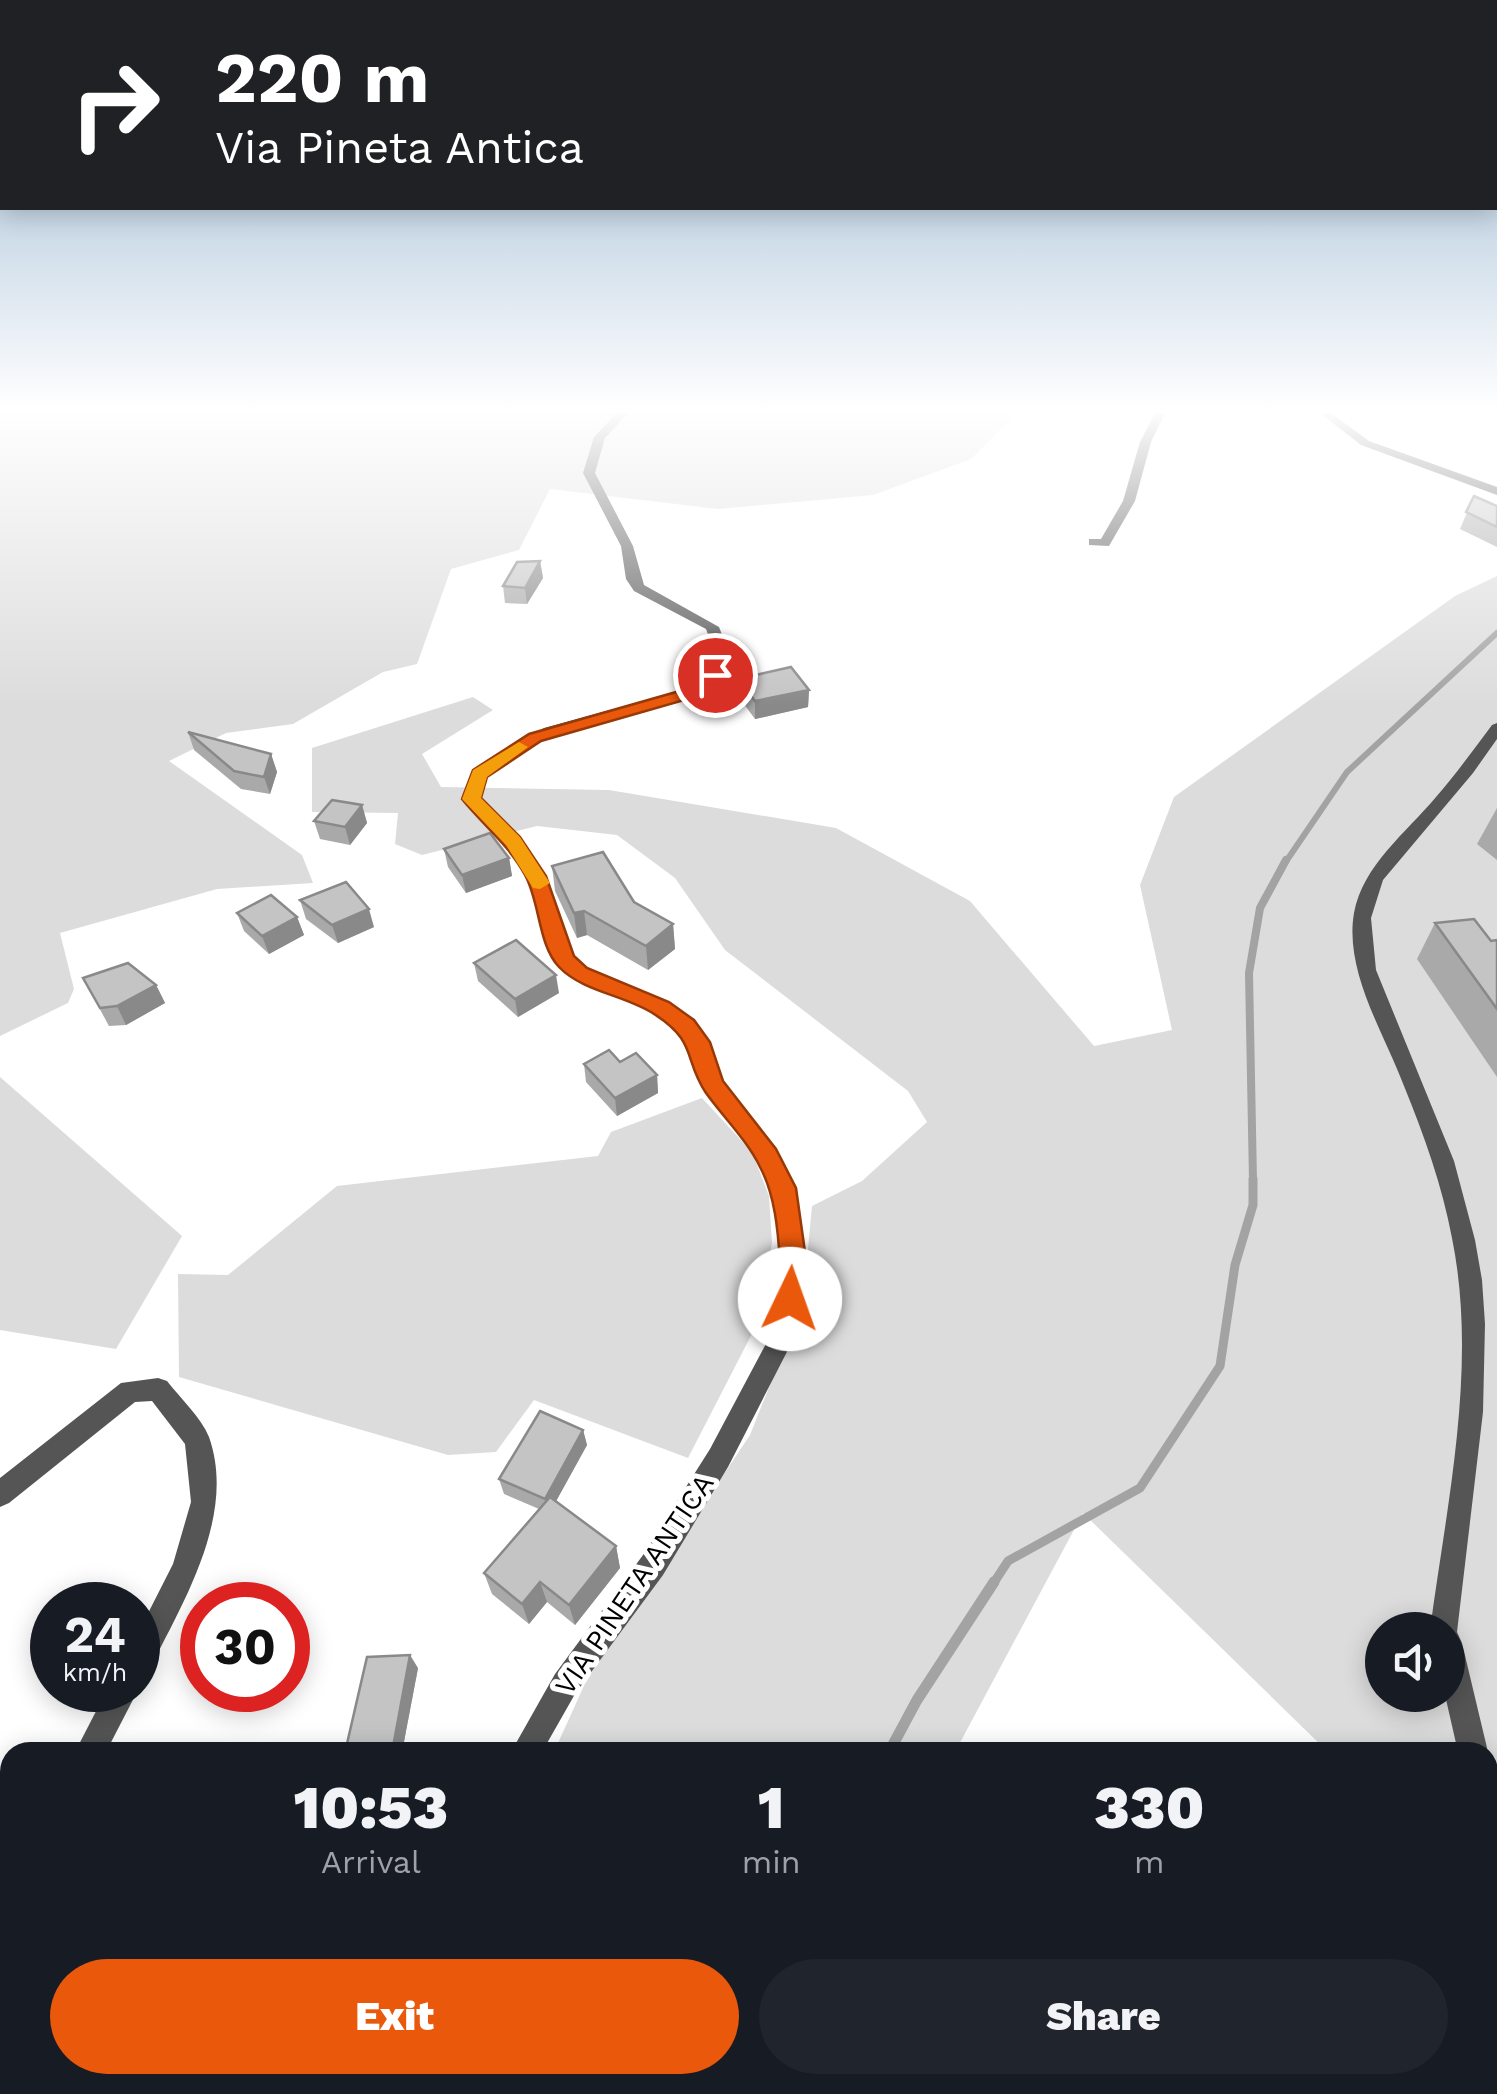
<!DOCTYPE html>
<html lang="en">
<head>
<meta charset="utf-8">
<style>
	:root { --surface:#171b24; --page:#20242c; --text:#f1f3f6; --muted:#9ea1a6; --accent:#ea580c }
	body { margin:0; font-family:"Work Sans",sans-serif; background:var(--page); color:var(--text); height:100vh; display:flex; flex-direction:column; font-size:38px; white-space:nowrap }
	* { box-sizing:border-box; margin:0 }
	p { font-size:32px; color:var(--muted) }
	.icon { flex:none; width:55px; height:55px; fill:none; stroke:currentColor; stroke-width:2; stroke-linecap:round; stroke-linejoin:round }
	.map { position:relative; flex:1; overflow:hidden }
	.side { position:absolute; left:0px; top:1742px; width:1498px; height:352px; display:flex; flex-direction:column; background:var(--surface); border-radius:30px 30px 0 0; box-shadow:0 5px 25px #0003 }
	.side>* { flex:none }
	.guide { position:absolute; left:0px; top:0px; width:1498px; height:210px; box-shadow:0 5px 25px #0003; background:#202124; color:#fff; overflow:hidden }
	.controls { position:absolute; left:1365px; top:1612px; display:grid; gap:20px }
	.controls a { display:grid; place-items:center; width:100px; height:100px; border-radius:50%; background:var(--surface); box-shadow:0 5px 25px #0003; font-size:50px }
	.speed { position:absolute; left:30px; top:1582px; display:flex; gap:20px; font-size:50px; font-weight:700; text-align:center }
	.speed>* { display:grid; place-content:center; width:130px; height:130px; border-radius:50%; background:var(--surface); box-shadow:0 5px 25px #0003; line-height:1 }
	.speed small { font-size:25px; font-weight:400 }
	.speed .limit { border:15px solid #d22; background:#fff; color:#111 }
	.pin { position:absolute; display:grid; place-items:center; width:85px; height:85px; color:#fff; margin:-42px; border:5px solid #fff; border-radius:50%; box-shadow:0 2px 10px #0007 }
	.me { position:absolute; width:110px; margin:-55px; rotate:3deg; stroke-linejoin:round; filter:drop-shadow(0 0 8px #0008) }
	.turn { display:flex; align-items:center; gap:35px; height:210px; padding:0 50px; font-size:45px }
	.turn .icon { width:130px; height:130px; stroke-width:2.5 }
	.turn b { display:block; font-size:70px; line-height:85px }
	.eta { display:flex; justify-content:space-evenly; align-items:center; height:170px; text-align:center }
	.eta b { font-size:60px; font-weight:800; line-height:70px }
	.action { display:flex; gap:20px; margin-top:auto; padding:20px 50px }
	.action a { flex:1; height:115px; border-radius:60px; background:var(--accent); color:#fff; font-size:40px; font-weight:800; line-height:115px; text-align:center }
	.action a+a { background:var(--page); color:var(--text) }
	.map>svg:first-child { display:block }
	.green { fill:#dcdcdc; fill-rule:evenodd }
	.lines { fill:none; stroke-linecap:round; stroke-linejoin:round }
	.stream-far3 { stroke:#a3a3a3; stroke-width:6 }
	.stream-far2 { stroke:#a3a3a3; stroke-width:8 }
	.stream-far1 { stroke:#a3a3a3; stroke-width:9 }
	.stream { stroke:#a3a3a3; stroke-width:11 }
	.minor { fill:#555; fill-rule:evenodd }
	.tertiary { fill:#555; fill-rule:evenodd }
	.wall { fill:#a9a9a9 }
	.shaded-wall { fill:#898989 }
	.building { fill:#c4c4c4; stroke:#898989; stroke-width:2.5 }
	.route { fill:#ea580c; stroke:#983908; stroke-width:2.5 }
	.slow { fill:#f59e0b }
	.labels { text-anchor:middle; stroke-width:10; stroke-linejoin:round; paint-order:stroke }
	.street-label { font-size:28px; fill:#000; stroke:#fff }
</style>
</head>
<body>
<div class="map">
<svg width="1497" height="2094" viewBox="0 0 1497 2094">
	<rect width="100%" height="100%" fill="#fff"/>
	<g class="green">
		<polygon points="0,413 1017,413 971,459 873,495 718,509 550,489 519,550 451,569 417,664 383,672 293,724 226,733 169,761 302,855 313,883 217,889 60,933 74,989 68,1003 0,1036"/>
		<path d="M 1497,576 L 1497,2094 L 1179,2094 L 1184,2085 L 1488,2085 L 1488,1752 L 1328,1752 L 1083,1513 L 955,1752 L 554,1752 L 587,1679 L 750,1435 L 803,1302 L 812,1206 L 862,1181 L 927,1122 L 908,1091 L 725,950 L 675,878 L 617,835 L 537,826 L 422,855 L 395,844 L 398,813 L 312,812 L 312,748 L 473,697 L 493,710 L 422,754 L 441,787 L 609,790 L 836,828 L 970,901 L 1094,1046 L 1172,1030 L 1140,885 L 1174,797 L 1455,596 ZM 1382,1630 L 1448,1630 L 1448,1695 L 1382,1695 Z"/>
		<polygon points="0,1077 182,1236 116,1349 0,1330"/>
		<polygon points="702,1098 752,1152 769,1196 772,1243 757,1324 688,1458 534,1400 496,1452 448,1455 179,1377 178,1274 228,1275 337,1186 598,1156 611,1132"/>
		<polygon points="434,2085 780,2085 775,2094 432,2094"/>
	</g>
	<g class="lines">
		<polyline class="stream-far3" points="1285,863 1347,772 1497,633"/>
		<polyline class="stream-far2" points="1253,1181 1249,973 1260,908 1286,860"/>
		<polyline class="stream-far1" points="993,1584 1008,1561 1140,1488 1220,1366 1235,1265 1253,1205 1253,1179"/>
		<g class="stream">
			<polyline points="889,1752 917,1700 994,1582"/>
			<polyline points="712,2094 716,2085"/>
		</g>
		<g class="minor">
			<path d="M 617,413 L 628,413 L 605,438 L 595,473 L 633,546 L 644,585 L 719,627 C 731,654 727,678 701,694 L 554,734 L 486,776 L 480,798 L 519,837 L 545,876 L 572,956 L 587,968 L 668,1003 L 693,1021 L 709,1043 L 722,1081 L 775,1150 L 795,1188 L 806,1266 L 792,1342 L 728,1467 L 663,1575 L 575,1694 L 542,1752 L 511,1752 L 555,1674 L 643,1555 L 710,1449 L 768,1340 L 782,1266 L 773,1188 L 759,1162 L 706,1089 L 693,1050 L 679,1031 L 654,1013 L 573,978 L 557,964 L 527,876 L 507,845 L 464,799 L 473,771 L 544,728 L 691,688 C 714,674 716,653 706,629 L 634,591 L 626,579 L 621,546 L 583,473 L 594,437 Z"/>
			<polygon points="1155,413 1165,413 1151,442 1135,501 1109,546 1089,545 1089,539 1101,539 1123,501 1140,442"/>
			<polygon points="1320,413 1331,413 1369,441 1497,487 1497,495 1361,445"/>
			<path d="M 158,1378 L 167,1381 C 180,1398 201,1417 209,1437 C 237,1516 182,1604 148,1672 L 138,1676 L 138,1633 L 173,1564 L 191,1502 L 185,1444 L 152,1401 L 135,1402 L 9,1503 L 0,1507 L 0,1478 L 121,1383 Z"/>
			<polygon points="107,1690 138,1690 106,1752 75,1752"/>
			<polygon points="10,1877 10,1928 0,1932 0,1881"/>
			<polygon points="0,1950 10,1953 10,1987 5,1989 0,1987"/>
			<polygon points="47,2085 83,2085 79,2094 43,2094"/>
			<polygon points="137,2085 175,2085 171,2094 133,2094"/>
			<polygon points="337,2085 373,2085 369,2094 333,2094"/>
			<polygon points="389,2085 425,2085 422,2094 386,2094"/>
		</g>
		<g class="tertiary">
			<path d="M 1497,723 L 1497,739 L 1473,773 L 1383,880 L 1371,918 L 1376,970 L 1454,1161 L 1475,1240 L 1482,1280 L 1485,1324 L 1483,1412 L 1457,1632 L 1462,1643 L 1488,1752 L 1488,1754 L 1458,1752 L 1445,1695 L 1448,1630 L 1430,1630 C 1447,1502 1478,1366 1452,1238 C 1442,1185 1424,1135 1404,1086 C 1384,1033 1344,971 1354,913 C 1363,865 1406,833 1436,797 C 1456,774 1474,749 1492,725 Z"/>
			<polygon points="1488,1828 1497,1832 1497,1871 1488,1867"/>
			<polygon points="1497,1932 1497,1966 1488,1968 1488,1935"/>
			<polygon points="1402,2085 1438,2085 1434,2094 1398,2094"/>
		</g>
	</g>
	<g class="wall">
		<polygon points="1474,496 1497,506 1497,547 1460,529"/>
		<polygon points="540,561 543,578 527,604 505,603 503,586"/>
		<polygon points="738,679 809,690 808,707 755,719 738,696"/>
		<polygon points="188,732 271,754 277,772 270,794 241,789 194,750"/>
		<polygon points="362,805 367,823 350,845 320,839 314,821"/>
		<polygon points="1497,808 1497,860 1477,844"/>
		<polygon points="444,849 509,858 512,876 466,893 448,867"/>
		<polygon points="552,866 634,902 673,924 675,949 648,970 587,935 577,938 555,891"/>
		<polygon points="300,900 374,927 338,943 306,919"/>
		<polygon points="237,913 297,917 304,935 269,954 244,931"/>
		<polygon points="1435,923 1491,941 1497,940 1497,1077 1417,959"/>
		<polygon points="474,963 559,993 518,1017 478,981"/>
		<polygon points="83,978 156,985 165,1003 126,1025 109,1026"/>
		<polygon points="620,1062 657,1075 658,1093 617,1116 586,1082 584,1064"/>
		<polygon points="583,1430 587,1445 556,1501 616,1546 620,1568 575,1625 547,1602 529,1624 492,1594 484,1573 539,1509 504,1494 499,1479"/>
		<polygon points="418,1668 402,1752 350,1752 346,1748"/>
	</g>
	<g class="shaded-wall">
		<polygon points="540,561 543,578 527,604 525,588"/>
		<polygon points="809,690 808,707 755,719 755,701"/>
		<polygon points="271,754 277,772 270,794 264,777"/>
		<polygon points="362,805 367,823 350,845 345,827"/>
		<polygon points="509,858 512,876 466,893 462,875"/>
		<polygon points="369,909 374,927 338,943 332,925"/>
		<polygon points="584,911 587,935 577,938 574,913"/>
		<polygon points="297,917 304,935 269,954 262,936"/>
		<polygon points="673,924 675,949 648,970 646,946"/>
		<polygon points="556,975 559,993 518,1017 515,999"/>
		<polygon points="156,985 165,1003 126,1025 117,1006"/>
		<polygon points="657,1075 658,1093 617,1116 615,1098"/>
		<polygon points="583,1430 587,1445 549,1514 545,1499"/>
		<polygon points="616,1546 620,1568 575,1625 569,1605"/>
		<polygon points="540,1582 547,1602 529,1624 522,1604"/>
		<polygon points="410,1655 418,1668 402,1752 397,1752 393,1747"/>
		<polygon points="315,2085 333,2085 330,2094 312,2094"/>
	</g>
	<g class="building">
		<polygon points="1474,496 1497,506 1497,527 1466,512"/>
		<polygon points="540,561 525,588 503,586 517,562"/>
		<polygon points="791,667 809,690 755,701 738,679"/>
		<polygon points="188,732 271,754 264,777 234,771"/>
		<polygon points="332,800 362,805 345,827 314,821"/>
		<polygon points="490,833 509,858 462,875 444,849"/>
		<polygon points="603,852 634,902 673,924 646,946 584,911 574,913 552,866"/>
		<polygon points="346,882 369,909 332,925 300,900"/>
		<polygon points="271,895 297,917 262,936 237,913"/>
		<polygon points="1474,919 1491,941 1497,940 1497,1009 1435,923"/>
		<polygon points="516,940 556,975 515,999 474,963"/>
		<polygon points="128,963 156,985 117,1006 100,1008 83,978"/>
		<polygon points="609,1050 620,1062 636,1053 657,1075 615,1098 584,1064"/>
		<polygon points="540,1411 583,1430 545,1499 499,1479"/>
		<polygon points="550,1497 616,1546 569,1605 540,1582 522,1604 484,1573"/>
		<polygon points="410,1655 393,1747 346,1748 367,1657"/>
		<polygon points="258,2085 315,2085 312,2094 254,2094"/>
	</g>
	<linearGradient id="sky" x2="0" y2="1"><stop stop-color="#8cadcc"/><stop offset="0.58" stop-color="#fff"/><stop offset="1" stop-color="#fff" stop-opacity="0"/></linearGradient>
	<rect width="1497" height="706" fill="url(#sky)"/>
	<path class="route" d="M 715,670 L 724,675 L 702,695 L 541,741 L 487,777 L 481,798 L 520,837 L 546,876 L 574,956 L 587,968 L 669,1002 L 694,1020 L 710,1042 L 723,1081 L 776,1149 L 796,1188 L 807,1266 L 800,1307 L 780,1307 C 774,1293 781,1278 780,1262 C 778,1231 775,1195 760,1167 C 747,1140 724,1118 706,1093 C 683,1059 698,1042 654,1014 C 625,995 583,992 559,967 C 538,945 540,902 525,875 C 509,845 483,825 462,799 L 473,770 L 529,734 L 690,688 Z"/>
	<polygon class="slow" points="519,742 528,747 487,777 481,798 520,837 550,883 540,889 533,888 506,845 462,799 473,770"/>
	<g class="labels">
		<g class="street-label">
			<text transform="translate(634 1584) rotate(-56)" y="10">VIA PINETA ANTICA</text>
		</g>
	</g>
</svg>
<div class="controls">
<a><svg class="icon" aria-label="sound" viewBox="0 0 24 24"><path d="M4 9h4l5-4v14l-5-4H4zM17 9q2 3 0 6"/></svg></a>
</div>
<div class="speed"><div>24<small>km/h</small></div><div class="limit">30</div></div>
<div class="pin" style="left:715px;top:675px;background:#d93025"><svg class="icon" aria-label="arrive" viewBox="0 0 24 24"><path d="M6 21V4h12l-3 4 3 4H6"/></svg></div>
<svg class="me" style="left:790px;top:1299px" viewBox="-20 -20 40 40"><circle r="19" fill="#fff"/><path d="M0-13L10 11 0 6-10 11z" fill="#ea580c"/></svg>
<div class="guide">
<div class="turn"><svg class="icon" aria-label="right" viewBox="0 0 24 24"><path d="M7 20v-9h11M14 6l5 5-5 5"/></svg><div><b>220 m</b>Via Pineta Antica</div></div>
</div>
<section class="side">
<div class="eta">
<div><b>10:53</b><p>Arrival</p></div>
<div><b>1</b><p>min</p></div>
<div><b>330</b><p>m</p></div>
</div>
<div class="action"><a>Exit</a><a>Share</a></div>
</section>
</div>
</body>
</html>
